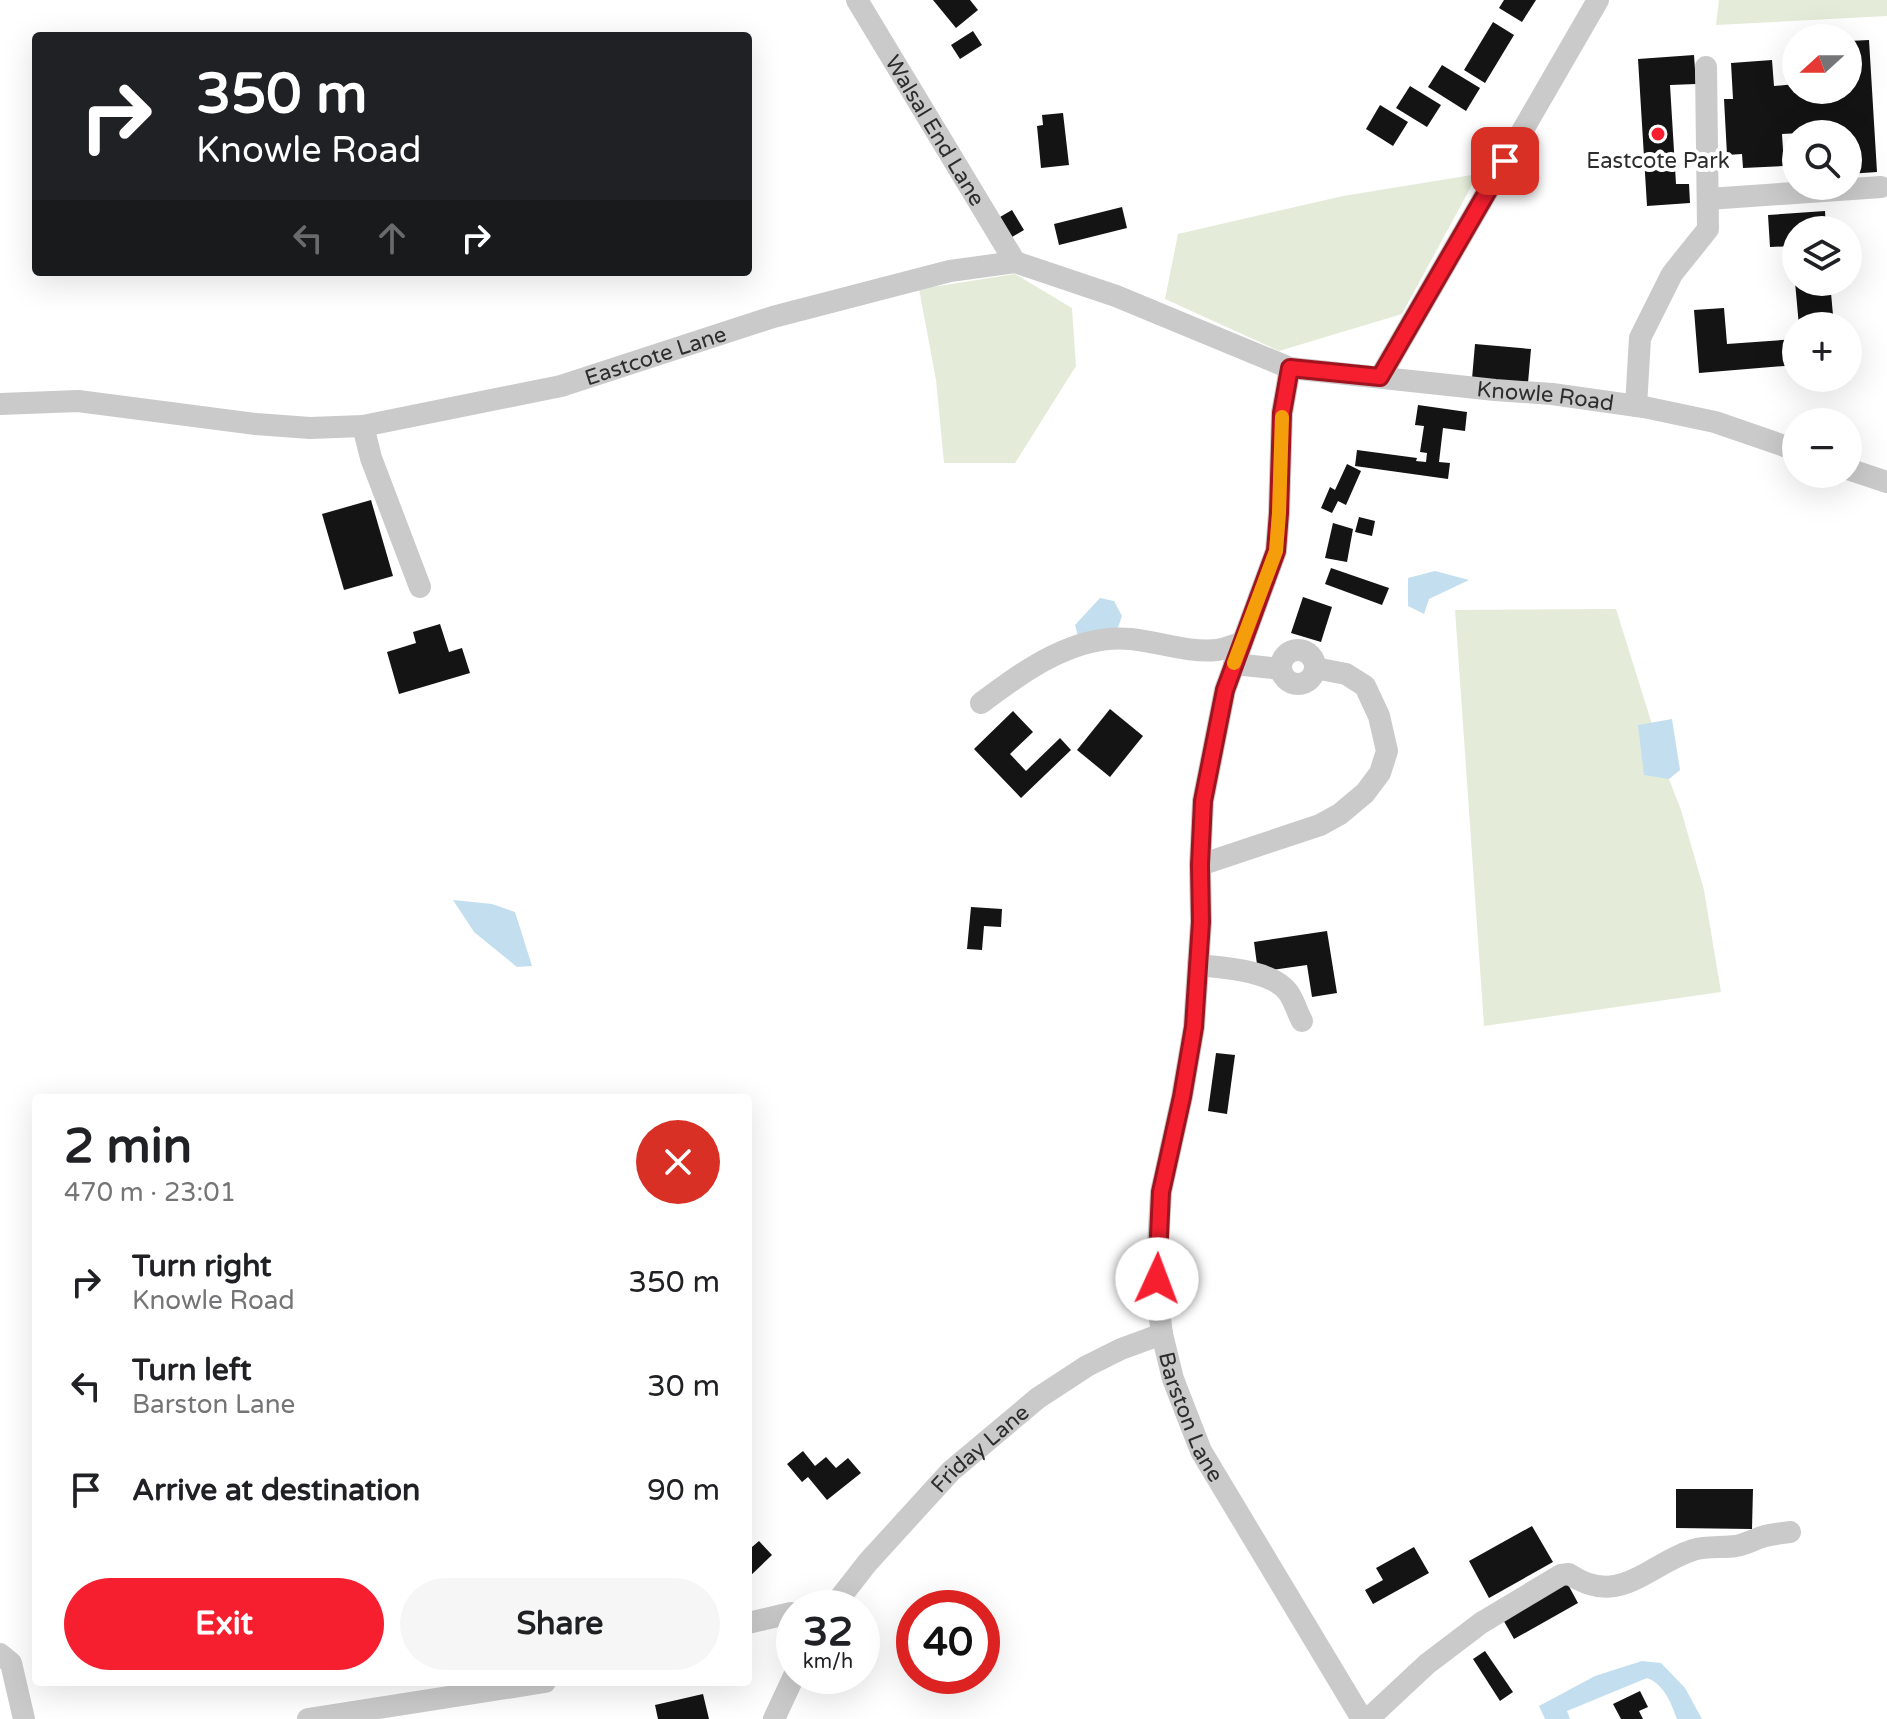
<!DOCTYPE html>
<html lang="en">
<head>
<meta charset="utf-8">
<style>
	:root { --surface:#fff; --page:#f6f6f6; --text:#202124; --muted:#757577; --accent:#f51f30 }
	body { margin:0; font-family:"Varela Round",sans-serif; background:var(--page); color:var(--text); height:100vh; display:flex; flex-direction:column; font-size:30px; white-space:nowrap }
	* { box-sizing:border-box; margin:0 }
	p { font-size:26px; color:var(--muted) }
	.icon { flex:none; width:44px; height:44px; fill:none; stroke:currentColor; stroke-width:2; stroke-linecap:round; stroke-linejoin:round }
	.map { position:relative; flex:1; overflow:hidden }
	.panel { position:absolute; left:32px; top:1094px; width:720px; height:592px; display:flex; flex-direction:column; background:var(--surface); border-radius:8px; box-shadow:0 8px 32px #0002 }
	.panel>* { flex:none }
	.guide { position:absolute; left:32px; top:32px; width:720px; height:244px; border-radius:8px; box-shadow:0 8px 32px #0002; background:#202124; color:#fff; overflow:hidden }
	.needle { width:52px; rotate:249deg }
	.fabs { position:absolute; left:1782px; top:24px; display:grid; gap:16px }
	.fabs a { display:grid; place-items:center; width:80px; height:80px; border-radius:50%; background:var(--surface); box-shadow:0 8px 32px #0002; font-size:40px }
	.speed { position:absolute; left:776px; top:1590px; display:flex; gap:16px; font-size:40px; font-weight:700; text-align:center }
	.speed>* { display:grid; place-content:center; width:104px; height:104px; border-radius:50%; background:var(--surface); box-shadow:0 8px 32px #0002; line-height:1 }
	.speed small { font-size:20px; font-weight:400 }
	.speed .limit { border:12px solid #d22; background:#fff; color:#111 }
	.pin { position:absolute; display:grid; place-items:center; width:68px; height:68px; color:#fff; margin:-34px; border-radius:16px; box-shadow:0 4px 12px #0006 }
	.me { position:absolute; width:88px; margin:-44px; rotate:2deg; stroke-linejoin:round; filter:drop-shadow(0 0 6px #0008) }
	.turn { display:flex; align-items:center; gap:28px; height:168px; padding:0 32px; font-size:36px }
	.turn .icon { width:104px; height:104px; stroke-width:2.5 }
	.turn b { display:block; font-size:56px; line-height:68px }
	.lanes { display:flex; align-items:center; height:76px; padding:0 32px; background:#0003; justify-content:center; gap:40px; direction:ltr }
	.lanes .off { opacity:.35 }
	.round { display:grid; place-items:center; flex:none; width:84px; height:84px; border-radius:42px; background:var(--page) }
	.overview { display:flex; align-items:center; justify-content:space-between; height:136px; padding:0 32px }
	h1 { font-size:48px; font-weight:700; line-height:60px }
	.primary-button { display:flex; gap:16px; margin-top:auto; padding:16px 32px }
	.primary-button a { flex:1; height:92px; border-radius:48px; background:var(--accent); color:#fff; font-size:32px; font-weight:700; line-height:92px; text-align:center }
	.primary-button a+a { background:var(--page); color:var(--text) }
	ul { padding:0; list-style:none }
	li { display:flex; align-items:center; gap:24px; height:104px; padding:0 32px }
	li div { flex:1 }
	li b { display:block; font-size:30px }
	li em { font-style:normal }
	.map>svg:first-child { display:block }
	.green { fill:#e4ecd9 }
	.water { fill:#c3deee }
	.building { fill:#141414 }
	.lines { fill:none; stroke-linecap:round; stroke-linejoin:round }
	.minor { stroke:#cacaca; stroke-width:22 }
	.route-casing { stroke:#9f141f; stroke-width:20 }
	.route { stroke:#f51f30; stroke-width:14 }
	.slow { stroke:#f59e0b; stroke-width:14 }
	.poi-dot { fill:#f51f30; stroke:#fff; stroke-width:3 }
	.labels { text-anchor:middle; stroke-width:8; stroke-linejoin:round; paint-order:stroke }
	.street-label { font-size:22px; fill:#2d2d2d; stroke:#fff }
	.poi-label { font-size:22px; fill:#2d2d2d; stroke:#fff }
</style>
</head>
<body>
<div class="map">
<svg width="1887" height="1719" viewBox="0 0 1887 1719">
	<rect width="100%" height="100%" fill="#fff"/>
	<g class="green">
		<polygon points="1719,0 1887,0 1887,16 1716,25"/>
		<polygon points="1478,174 1402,314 1279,351 1165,299 1178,234 1343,196"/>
		<polygon points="1015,274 1072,308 1076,366 1015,463 944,463 936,380 919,289"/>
		<polygon points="1616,609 1669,779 1681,810 1704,890 1721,992 1484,1026 1455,610"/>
	</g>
	<g class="water">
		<polygon points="1435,571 1469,580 1429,599 1424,614 1408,606 1408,578"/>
		<polygon points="1100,598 1114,601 1122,616 1115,636 1079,640 1075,625"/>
		<polygon points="1672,719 1680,770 1669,779 1644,775 1638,725"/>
		<polygon points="453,900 492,904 515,912 532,966 517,967 474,932"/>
		<path d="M 1642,1661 L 1661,1663 L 1685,1688 L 1702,1719 L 1677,1719 C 1671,1703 1664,1684 1647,1678 L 1567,1711 L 1570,1719 L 1545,1719 L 1539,1706 L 1595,1676 Z"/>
	</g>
	<g class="building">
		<polygon points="933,0 970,0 978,10 956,28"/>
		<polygon points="1504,0 1536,0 1522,22 1499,8"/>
		<polygon points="1493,22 1514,35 1485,83 1464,70"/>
		<polygon points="973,31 982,45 960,59 951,45"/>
		<polygon points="1869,40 1877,172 1848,174 1848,134 1820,134 1820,132 1782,134 1784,166 1743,168 1742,154 1727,155 1724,99 1733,99 1731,63 1772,60 1774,86 1796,84 1796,90 1848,90 1848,41"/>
		<polygon points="1694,55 1696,84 1670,85 1676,184 1689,184 1690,203 1647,206 1638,59"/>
		<polygon points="1442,65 1480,88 1466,111 1428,87"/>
		<polygon points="1410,86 1441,105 1427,127 1396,108"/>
		<polygon points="1380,105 1408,122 1393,146 1366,129"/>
		<polygon points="1063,113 1069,165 1041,168 1037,126 1043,125 1042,115"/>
		<polygon points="1122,207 1127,228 1059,245 1054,224"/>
		<polygon points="1012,210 1024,230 1012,237 1000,217"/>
		<polygon points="1825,211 1826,230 1796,230 1796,260 1794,260 1793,246 1770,247 1768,215"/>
		<polygon points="1795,282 1830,282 1834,326 1799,326"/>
		<polygon points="1724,308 1727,344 1796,339 1796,365 1699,373 1694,310"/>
		<polygon points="1475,344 1531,349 1528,383 1472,379"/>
		<polygon points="1418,405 1467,412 1465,431 1443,428 1439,462 1450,463 1448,479 1355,466 1357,450 1417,458 1416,461 1426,462 1427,453 1420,452 1424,426 1415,425"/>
		<polygon points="1347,464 1361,471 1346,505 1338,501 1332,513 1321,508 1330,487 1335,490"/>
		<polygon points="371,500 393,576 344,590 322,514"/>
		<polygon points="1359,517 1375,521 1372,536 1355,532"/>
		<polygon points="1333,523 1353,529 1347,562 1325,558"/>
		<polygon points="1331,568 1389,588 1382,605 1325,584"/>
		<polygon points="1303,597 1332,607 1321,642 1291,633"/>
		<polygon points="440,624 449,652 462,648 470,673 399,694 387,652 416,643 413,632"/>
		<polygon points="1110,709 1143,736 1110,777 1077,750"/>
		<polygon points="1013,711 1033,732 1010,754 1026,771 1060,738 1071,750 1021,798 974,749"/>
		<polygon points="971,907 1002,909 1001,927 984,926 982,950 967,949"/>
		<polygon points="1327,931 1337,993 1312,997 1307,965 1258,972 1254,942"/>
		<polygon points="1216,1053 1235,1055 1227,1114 1208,1111"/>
		<polygon points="803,1451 815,1466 826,1457 836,1468 848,1458 861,1473 827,1500 808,1477 802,1482 787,1464"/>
		<polygon points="1676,1489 1753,1489 1752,1529 1676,1528"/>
		<polygon points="1532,1526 1553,1562 1489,1598 1469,1561"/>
		<polygon points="759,1541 772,1555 748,1578 748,1543 752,1547"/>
		<polygon points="1414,1547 1429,1573 1373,1604 1365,1590 1383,1580 1376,1568"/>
		<polygon points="1565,1579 1578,1603 1514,1639 1501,1616"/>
		<polygon points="1485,1651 1513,1692 1500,1701 1473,1659"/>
		<polygon points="1640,1691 1648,1707 1639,1711 1643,1719 1621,1719 1613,1704"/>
		<polygon points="703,1694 709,1719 658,1719 655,1705"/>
	</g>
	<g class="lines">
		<g class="minor">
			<path id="s1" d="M 857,0 L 1015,262"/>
			<polyline points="1708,199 1881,187"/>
			<path id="s2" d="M 1290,368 L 1282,413 L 1279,513 L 1276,551 L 1225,690 L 1203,801 L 1200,865 L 1201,922 L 1194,1027 L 1182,1097 L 1161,1192 L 1157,1263 L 1157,1295 L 1162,1334 L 1173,1379 L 1201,1451 L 1362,1719"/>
			<polyline points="1380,377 1598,0"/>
			<path id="s3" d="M 0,404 L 78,401 L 256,424 L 310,428 L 363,426 L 561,386 L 773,317 L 950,271 L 1015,262 L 1116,296 L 1290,368 L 1495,390 L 1552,394 L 1644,407 L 1715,422 L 1796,450"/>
			<polyline points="1636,406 1640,338 1672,274 1708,229 1706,67"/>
			<polyline points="363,426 371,458 420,587"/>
			<polyline points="1848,469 1887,482"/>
			<circle cx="1298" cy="667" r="17"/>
			<polyline points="1234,664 1281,669"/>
			<path d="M 981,703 C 1024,671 1075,633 1131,639 C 1159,642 1189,653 1217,650 C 1225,649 1234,645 1241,643"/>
			<polyline points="1200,865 1320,825 1340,814 1365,793 1380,773 1387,751 1379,716 1365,686 1346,674 1315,668"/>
			<path d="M 1198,965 C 1224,968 1271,970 1288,992 C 1294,1000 1297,1012 1302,1021"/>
			<path id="s4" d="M 832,1608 L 868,1562 L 951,1471 L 1038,1398 L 1087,1366 L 1121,1349 L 1162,1334"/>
			<polyline points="748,1623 791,1613 794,1615"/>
			<polyline points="0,1654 11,1663 24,1719"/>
			<polyline points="308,1719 545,1682"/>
			<polyline points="774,1719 794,1676"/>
			<path d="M 1368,1719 L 1427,1664 L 1481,1623 L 1561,1575 L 1569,1574 C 1619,1608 1647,1565 1693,1550 C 1707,1546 1722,1548 1736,1546 C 1747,1544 1755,1539 1765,1536 C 1773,1534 1782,1533 1790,1532"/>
		</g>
	</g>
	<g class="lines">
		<defs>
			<polyline id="route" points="1157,1279 1161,1192 1182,1097 1194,1027 1201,922 1200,865 1203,801 1225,690 1276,551 1279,513 1282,413 1290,368 1380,377 1505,161"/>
		</defs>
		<use href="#route" class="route-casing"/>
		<use href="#route" class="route"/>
		<polyline class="slow" points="1234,663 1276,551 1279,513 1282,417"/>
	</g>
	<circle class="poi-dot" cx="1658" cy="134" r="8"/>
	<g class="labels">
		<g class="street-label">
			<text dy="8" stroke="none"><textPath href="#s1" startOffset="152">Walsal End Lane</textPath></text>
			<text dy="8" stroke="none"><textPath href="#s3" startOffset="666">Eastcote Lane</textPath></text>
			<text dy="8" stroke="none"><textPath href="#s3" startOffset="1590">Knowle Road</textPath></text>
			<text dy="8" stroke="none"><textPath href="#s2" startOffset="1070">Barston Lane</textPath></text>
			<text dy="8" stroke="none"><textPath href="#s4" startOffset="218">Friday Lane</textPath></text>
		</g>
		<g class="poi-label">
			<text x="1658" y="168">Eastcote Park</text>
		</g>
	</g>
</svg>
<div class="fabs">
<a><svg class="needle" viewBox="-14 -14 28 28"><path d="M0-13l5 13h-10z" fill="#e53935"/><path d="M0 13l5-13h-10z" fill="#757577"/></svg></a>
<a><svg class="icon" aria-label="search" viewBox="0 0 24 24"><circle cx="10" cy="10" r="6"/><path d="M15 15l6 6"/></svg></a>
<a><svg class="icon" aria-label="layers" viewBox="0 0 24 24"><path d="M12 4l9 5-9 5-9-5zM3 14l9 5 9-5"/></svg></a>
<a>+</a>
<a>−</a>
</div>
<div class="speed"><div>32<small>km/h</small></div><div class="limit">40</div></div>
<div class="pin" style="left:1505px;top:161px;background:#d93025"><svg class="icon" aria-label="arrive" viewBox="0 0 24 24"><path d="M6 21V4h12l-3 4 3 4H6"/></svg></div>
<svg class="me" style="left:1157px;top:1279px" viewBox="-20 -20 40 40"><circle r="19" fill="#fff"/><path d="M0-13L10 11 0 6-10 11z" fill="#f51f30"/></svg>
<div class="guide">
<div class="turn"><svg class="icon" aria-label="right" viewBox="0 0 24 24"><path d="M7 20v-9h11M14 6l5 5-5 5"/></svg><div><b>350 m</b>Knowle Road</div></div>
<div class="lanes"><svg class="icon off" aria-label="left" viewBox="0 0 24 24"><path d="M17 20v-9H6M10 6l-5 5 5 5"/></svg><svg class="icon off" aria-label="ahead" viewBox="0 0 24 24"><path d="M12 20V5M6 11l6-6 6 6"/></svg><svg class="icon" aria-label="right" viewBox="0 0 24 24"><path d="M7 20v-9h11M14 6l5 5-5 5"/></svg></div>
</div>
<section class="panel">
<div class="overview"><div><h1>2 min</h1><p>470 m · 23:01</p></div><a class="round" style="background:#d93025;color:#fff"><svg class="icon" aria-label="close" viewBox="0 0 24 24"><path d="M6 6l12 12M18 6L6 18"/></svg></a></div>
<ul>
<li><svg class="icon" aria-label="right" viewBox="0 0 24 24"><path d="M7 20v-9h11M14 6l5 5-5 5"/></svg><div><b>Turn right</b><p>Knowle Road</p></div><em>350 m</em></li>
<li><svg class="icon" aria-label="left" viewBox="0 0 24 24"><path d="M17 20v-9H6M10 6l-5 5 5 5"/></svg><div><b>Turn left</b><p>Barston Lane</p></div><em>30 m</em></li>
<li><svg class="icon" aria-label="arrive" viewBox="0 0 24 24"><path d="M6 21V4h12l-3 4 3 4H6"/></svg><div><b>Arrive at destination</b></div><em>90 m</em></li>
</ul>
<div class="primary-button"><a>Exit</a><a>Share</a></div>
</section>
</div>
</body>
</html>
